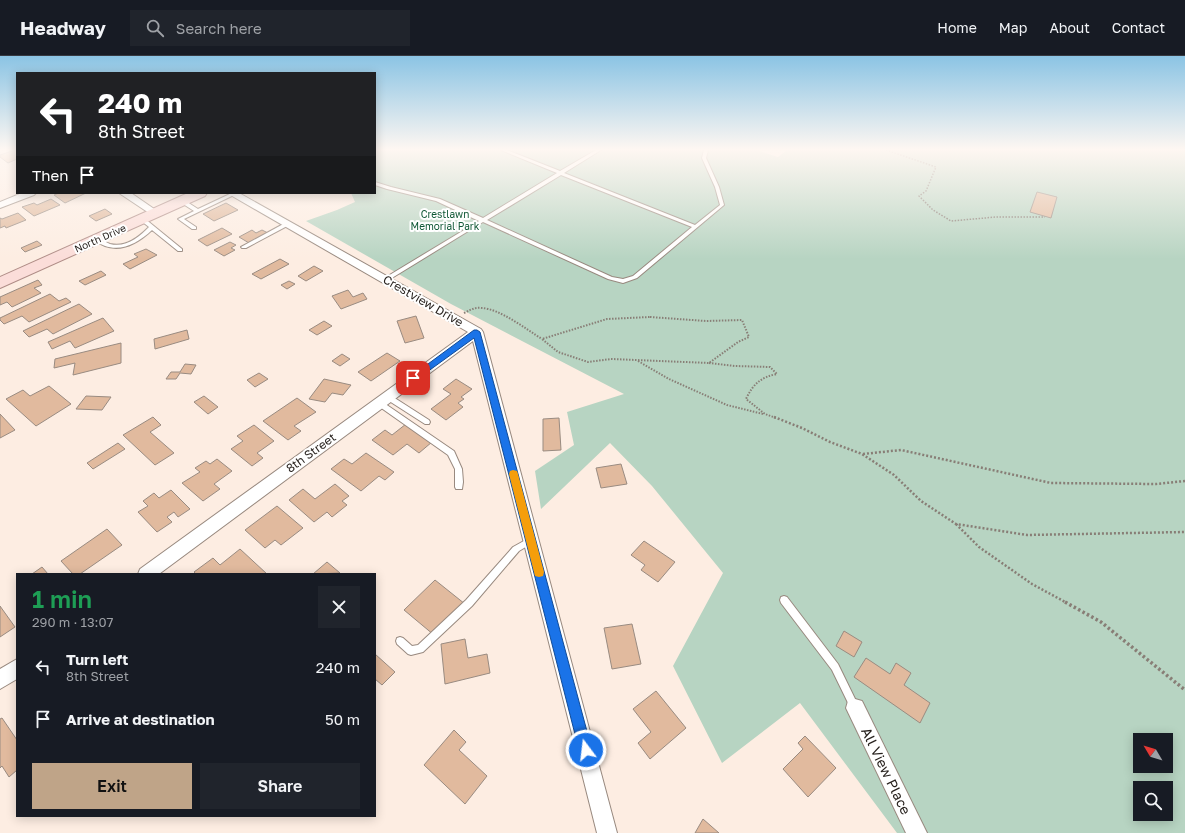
<!DOCTYPE html>
<html lang="en">
<head>
<meta charset="utf-8">
<style>
	:root { --surface:#171b24; --page:#20242c; --text:#f1f3f6; --muted:#9ea1a6; --line:#363941; --accent:#bfa488 }
	body { margin:0; font-family:"Golos Text",sans-serif; background:var(--page); color:var(--text); height:100vh; display:flex; flex-direction:column; font-size:15px; white-space:nowrap }
	* { box-sizing:border-box; margin:0 }
	p { font-size:13px; color:var(--muted) }
	.icon { flex:none; width:22px; height:22px; fill:none; stroke:currentColor; stroke-width:2; stroke-linecap:round; stroke-linejoin:round }
	.map { position:relative; flex:1; overflow:hidden }
	.sheet { position:absolute; left:16px; top:517px; width:360px; height:244px; display:flex; flex-direction:column; background:var(--surface); border-radius:0px; box-shadow:0 2px 10px #0003 }
	.sheet>* { flex:none }
	.top-card { position:absolute; left:16px; top:16px; width:360px; height:122px; border-radius:0px; box-shadow:0 2px 10px #0003; background:#202124; color:#fff; overflow:hidden }
	.needle { width:26px; rotate:308deg }
	.fabs { position:absolute; left:1133px; top:677px; display:grid; gap:8px }
	.fabs a { display:grid; place-items:center; width:40px; height:40px; border-radius:0px; background:var(--surface); box-shadow:0 2px 10px #0003; font-size:20px }
	.pin { position:absolute; display:grid; place-items:center; width:34px; height:34px; color:#fff; margin:-17px; border-radius:8px; box-shadow:0 2px 6px #0006 }
	.me { position:absolute; width:44px; margin:-22px; rotate:345deg; stroke-linejoin:round; filter:drop-shadow(0 0 3px #0008) }
	.turn { display:flex; align-items:center; gap:14px; height:84px; padding:0 16px; font-size:18px }
	.turn .icon { width:52px; height:52px; stroke-width:2.5 }
	.turn b { display:block; font-size:28px; line-height:34px }
	.then { display:flex; align-items:center; height:38px; padding:0 16px; background:#0003; gap:8px; font-size:15px }
	.round { display:grid; place-items:center; flex:none; width:42px; height:42px; border-radius:0px; background:var(--page) }
	.overview { display:flex; align-items:center; justify-content:space-between; height:68px; padding:0 16px }
	h1 { font-size:24px; font-weight:600; line-height:30px; color:#1e9e55 }
	.cta { display:flex; gap:8px; margin-top:auto; padding:8px 16px }
	.cta a { flex:1; height:46px; border-radius:0px; background:var(--accent); color:#111; font-size:16px; font-weight:600; line-height:46px; text-align:center }
	.cta a+a { background:var(--page); color:var(--text) }
	ul { padding:0; list-style:none }
	li { display:flex; align-items:center; gap:12px; height:52px; padding:0 16px }
	li div { flex:1 }
	li b { display:block; font-size:15px }
	li em { font-style:normal }
	header { display:flex; align-items:center; gap:24px; box-sizing:border-box; height:56px; padding:0 20px; background:var(--surface); border-bottom:1px solid var(--line) }
	header strong { font-size:19px }
	nav { display:flex; gap:22px; margin-inline-start:auto; font-size:14px }
	.search { width:280px; height:36px; background:var(--page); display:flex; align-items:center; gap:10px; box-sizing:border-box; padding:0 14px; border-radius:0px; color:var(--muted); font-size:15px }
	.map>svg:first-child { display:block }
	.green { fill:#b7d4c2; fill-rule:evenodd }
	.building { fill:#e1ba9e; stroke:#998b81 }
	.lines { fill:none; stroke-linecap:round; stroke-linejoin:round }
	.lane-casing { stroke:#98897f; stroke-width:2 }
	.street-casing { stroke:#98897f; stroke-width:2 }
	.primary-casing { stroke:#af8c86; stroke-width:2 }
	.path-far3 { stroke:#887e76; stroke-width:1.5; stroke-dasharray:1.5 1.5; stroke-linecap:butt }
	.path-far2 { stroke:#887e76; stroke-width:2; stroke-dasharray:1.5 1.5; stroke-linecap:butt }
	.path-far1 { stroke:#887e76; stroke-width:2.5; stroke-dasharray:2 2; stroke-linecap:butt }
	.path { stroke:#887e76; stroke-width:3.5; stroke-dasharray:2.5 2.5; stroke-linecap:butt }
	.lane { fill:#fff; fill-rule:evenodd }
	.street { fill:#fff; fill-rule:evenodd }
	.primary { fill:#fbddd9; fill-rule:evenodd }
	.route { fill:#1a73e8; stroke:#114b97 }
	.slow { fill:#f59e0b }
	.labels { text-anchor:middle; stroke-width:4; stroke-linejoin:round; paint-order:stroke }
	.far-park-label { font-size:10px; fill:#105836; stroke:#fff }
	.far-street-label { font-size:10px; fill:#251f1b; stroke:#fff }
	.street-label { font-size:12px; fill:#251f1b; stroke:#fff }
	.near-street-label { font-size:14px; fill:#251f1b; stroke:#fff }
</style>
</head>
<body>
<header>
<strong>Headway</strong>
<div class="search"><svg class="icon" aria-label="search" viewBox="0 0 24 24"><circle cx="10" cy="10" r="6"/><path d="M15 15l6 6"/></svg>Search here</div>
<nav><a>Home</a><a>Map</a><a>About</a><a>Contact</a></nav>
</header>
<div class="map">
<svg width="1185" height="777" viewBox="0 0 1185 777">
	<rect width="100%" height="100%" fill="#fdede2"/>
	<path class="green" d="M 375,94 L 756,94 L 778,101 L 787,94 L 1185,94 L 1185,777 L 897,777 L 800,647 L 722,707 L 673,610 L 723,517 L 652,430 L 610,387 L 541,453 L 535,415 L 574,389 L 567,356 L 624,338 L 451,248 L 306,165 L 337,154 L 355,146 L 351,137 L 375,137 ZM 1140,684 L 1166,684 L 1166,710 L 1140,710 ZM 1140,732 L 1166,732 L 1166,758 L 1140,758 Z"/>
	<g class="building">
		<polygon points="15,94 17,94 17,103 8,107 0,101 0,99"/>
		<polygon points="1037,136 1057,141 1051,162 1030,156"/>
		<polygon points="59,137 86,137 65,147 54,139"/>
		<polygon points="51,143 60,149 34,160 22,151 34,147 37,149"/>
		<polygon points="226,147 238,154 214,165 203,158"/>
		<polygon points="105,153 112,158 96,165 89,160"/>
		<polygon points="18,157 26,164 6,172 5,170 0,172 0,162 2,163"/>
		<polygon points="222,172 232,178 207,190 198,184"/>
		<polygon points="252,174 256,177 262,174 268,177 249,187 239,181"/>
		<polygon points="37,185 42,189 25,196 21,192"/>
		<polygon points="230,186 236,189 231,192 235,194 224,200 214,194"/>
		<polygon points="146,193 157,199 130,213 123,208 138,201 134,198"/>
		<polygon points="280,203 289,208 261,223 252,218"/>
		<polygon points="314,210 323,215 306,225 298,220"/>
		<polygon points="101,215 106,219 85,229 79,225"/>
		<polygon points="38,224 42,229 34,232 41,237 12,251 7,246 0,249 0,241"/>
		<polygon points="289,225 295,228 287,233 281,229"/>
		<polygon points="348,234 353,241 363,237 367,243 341,253 332,240"/>
		<polygon points="50,238 59,245 66,242 71,246 29,266 22,260 4,268 0,264 0,262"/>
		<polygon points="79,248 92,258 53,278 47,273 29,281 23,275"/>
		<polygon points="416,260 424,282 405,287 397,265"/>
		<polygon points="103,262 114,275 75,292 70,285 52,293 48,286"/>
		<polygon points="324,265 332,270 317,279 309,274"/>
		<polygon points="187,274 189,283 155,293 154,283"/>
		<polygon points="121,287 121,307 73,319 75,307 54,312 55,303"/>
		<polygon points="387,297 400,305 371,325 358,316"/>
		<polygon points="342,298 350,303 340,310 332,305"/>
		<polygon points="185,308 196,309 191,318 180,317 176,323 166,323 171,316 180,316"/>
		<polygon points="259,317 268,323 255,331 247,324"/>
		<polygon points="324,323 351,329 343,339 332,337 325,346 309,343"/>
		<polygon points="456,323 472,333 461,341 464,343 458,347 463,351 446,364 431,353 451,338 443,333"/>
		<polygon points="49,330 71,348 36,370 6,343 23,334 30,340"/>
		<polygon points="86,340 111,341 102,354 76,353"/>
		<polygon points="204,340 218,351 208,358 194,346"/>
		<polygon points="297,342 316,356 294,370 301,375 288,384 263,365"/>
		<polygon points="0,358 15,374 0,382"/>
		<polygon points="153,361 161,369 150,376 174,397 155,409 123,379"/>
		<polygon points="559,362 561,394 543,395 543,363"/>
		<polygon points="406,368 432,386 419,397 407,388 393,399 372,384 385,374 392,379"/>
		<polygon points="254,369 274,385 257,397 263,402 252,410 231,393 243,385 237,380"/>
		<polygon points="118,387 125,393 93,413 87,407"/>
		<polygon points="366,397 394,416 385,424 379,420 361,435 331,413 344,403 352,408"/>
		<polygon points="217,403 232,415 214,428 220,433 203,445 182,427 200,416 195,412 206,405 210,408"/>
		<polygon points="621,408 627,428 601,432 596,412"/>
		<polygon points="335,428 349,440 342,445 347,449 332,461 327,456 314,466 289,444 303,433 315,443"/>
		<polygon points="171,434 190,453 178,461 174,456 167,461 172,466 157,476 138,456 148,450 143,445 154,437 159,442"/>
		<polygon points="277,450 303,472 281,489 275,484 265,492 245,474"/>
		<polygon points="107,473 122,489 80,518 73,518 61,505"/>
		<polygon points="644,485 675,506 658,526 641,514 645,509 631,499"/>
		<polygon points="240,493 267,518 196,518 194,516 213,502 220,509"/>
		<polygon points="327,506 340,517 313,518"/>
		<polygon points="42,511 48,518 32,518"/>
		<polygon points="435,524 465,548 434,579 404,554"/>
		<polygon points="0,550 15,571 0,581"/>
		<polygon points="632,568 641,608 612,613 604,572"/>
		<polygon points="844,575 862,586 854,601 836,590"/>
		<polygon points="465,583 468,602 487,598 490,617 445,628 441,588"/>
		<polygon points="375,598 395,616 382,629 375,623"/>
		<polygon points="866,602 890,618 896,607 911,617 904,629 930,647 920,667 854,621"/>
		<polygon points="656,635 686,672 650,703 638,687 651,676 633,653"/>
		<polygon points="2,662 17,684 17,714 9,721 2,710 0,712 0,663"/>
		<polygon points="454,674 466,686 459,694 487,720 465,748 424,709"/>
		<polygon points="805,680 836,712 808,741 783,713 803,693 798,687"/>
		<polygon points="703,763 719,777 695,777"/>
	</g>
	<g class="lines">
		<defs>
			<g id="lane">
				<path d="M 501,94 L 507,94 L 560,115 L 596,94 L 601,94 L 564,117 L 695,169 L 720,149 L 715,131 L 702,102 L 704,94 L 708,94 L 706,102 L 719,131 L 724,149 L 637,222 L 623,227 L 608,223 L 483,166 L 387,225 L 383,225 L 383,223 L 479,165 L 436,145 L 387,133 L 375,129 L 375,126 L 391,131 L 440,143 L 483,162 L 557,117 ZM 561,119 L 692,171 L 633,220 L 623,223 L 612,221 L 487,164 Z"/>
				<polygon points="232,137 236,138 184,163 196,171 196,173 192,173 178,163 194,155 180,146 180,144 184,144 198,153"/>
				<path d="M 140,162 L 144,162 L 182,193 L 182,195 L 178,195 L 152,174 C 135,190 114,200 93,183 L 96,181 C 101,183 105,186 110,188 C 126,192 139,181 149,171 L 140,164 Z"/>
				<polygon points="287,166 290,168 289,169 246,192 242,192 241,191"/>
				<polygon points="386,339 390,339 429,364 430,366 429,368 425,368 386,343 385,341"/>
				<polygon points="377,345 381,345 454,395 462,413 463,426 462,433 456,433 455,431 455,413 448,399 377,349 376,347"/>
				<polygon points="531,481 534,482 535,484 534,486 519,495 472,550 423,596 411,599 408,598 397,588 396,585 397,582 400,581 403,582 412,590 418,589 466,544 513,491"/>
				<polygon points="784,540 787,541 838,608 858,649 860,652 858,655 855,657 852,655 832,614 781,547 780,544 781,541"/>
			</g>
			<g id="street">
				<polygon points="22,137 36,137 34,139 0,152 0,146"/>
				<polygon points="119,137 131,137 160,157 155,160 152,159"/>
				<polygon points="227,137 239,137 481,273 483,276 617,777 597,777 473,285 159,518 138,518 140,513 468,276"/>
				<polygon points="17,603 17,623 0,633 0,613"/>
				<polygon points="855,643 862,645 927,777 906,777 846,652 848,645"/>
			</g>
			<polygon id="primary" points="188,137 207,137 205,140 0,232 0,221"/>
		</defs>
		<use href="#lane" class="lane-casing"/>
		<use href="#street" class="street-casing"/>
		<use href="#primary" class="primary-casing"/>
		<polyline class="path-far3" points="886,94 936,111 926,135 919,140 933,154 951,165 996,161 1045,161"/>
		<g class="path-far2">
			<path d="M 464,257 C 470,254 475,251 482,252 C 500,253 526,273 542,283"/>
			<polygon points="650,261 706,265 742,264 749,281 738,286 709,307 611,303 588,306 558,296 542,283 607,263"/>
			<polyline points="638,305 669,323 727,349 763,358"/>
			<path d="M 709,307 L 735,310 L 770,311 L 777,318 C 761,321 753,328 746,343 L 765,358 L 776,362"/>
		</g>
		<g class="path-far1">
			<polyline points="774,361 802,372 830,386 862,398 894,419 921,445 956,468 1027,479 1185,476"/>
			<polyline points="863,398 901,394 1051,427 1156,428 1185,425"/>
			<polyline points="956,468 979,491 1032,528 1067,547"/>
		</g>
		<polyline class="path" points="1065,546 1101,566 1185,634"/>
		<use href="#lane" class="lane"/>
		<use href="#street" class="street"/>
		<use href="#primary" class="primary"/>
	</g>
	<linearGradient id="sky" x2="0" y2="1"><stop stop-color="#8bc4e4"/><stop offset="0.46" stop-color="#fef7f2"/><stop offset="1" stop-color="#fef7f2" stop-opacity="0"/></linearGradient>
	<rect width="1185" height="203" fill="url(#sky)"/>
	<polygon class="route" points="474,274 477,274 480,276 592,694 590,698 586,700 581,698 579,694 474,282 416,324 413,325 409,322"/>
	<polygon class="slow" points="513,414 517,415 518,418 544,516 543,520 539,521 535,520 534,516 509,418 510,415"/>
	<g class="labels">
		<g class="far-park-label">
			<text x="445" y="162">Crestlawn<tspan x="445" dy="12">Memorial Park</tspan></text>
		</g>
		<g class="far-street-label">
			<text transform="translate(100 182) rotate(-24)" y="4">North Drive</text>
		</g>
		<g class="street-label">
			<text transform="translate(423 245) rotate(30)" y="4">Crestview Drive</text>
			<text transform="translate(311 397) rotate(-36)" y="4">8th Street</text>
		</g>
		<g class="near-street-label">
			<text transform="translate(886 715) rotate(64)" y="5">All View Place</text>
		</g>
	</g>
</svg>
<div class="fabs">
<a><svg class="needle" viewBox="-14 -14 28 28"><path d="M0-13l5 13h-10z" fill="#e53935"/><path d="M0 13l5-13h-10z" fill="#9ea1a6"/></svg></a>
<a><svg class="icon" aria-label="search" viewBox="0 0 24 24"><circle cx="10" cy="10" r="6"/><path d="M15 15l6 6"/></svg></a>
</div>
<div class="pin" style="left:413px;top:322px;background:#d93025"><svg class="icon" aria-label="arrive" viewBox="0 0 24 24"><path d="M6 21V4h12l-3 4 3 4H6"/></svg></div>
<svg class="me" style="left:586px;top:694px" viewBox="-20 -20 40 40"><circle r="17" fill="#1a73e8" stroke="#fff" stroke-width="3"/><path d="M0-11L8 9 0 5-8 9z" fill="#fff"/></svg>
<div class="top-card">
<div class="turn"><svg class="icon" aria-label="left" viewBox="0 0 24 24"><path d="M17 20v-9H6M10 6l-5 5 5 5"/></svg><div><b>240 m</b>8th Street</div></div>
<div class="then">Then<svg class="icon" aria-label="arrive" viewBox="0 0 24 24"><path d="M6 21V4h12l-3 4 3 4H6"/></svg></div>
</div>
<section class="sheet">
<div class="overview"><div><h1>1 min</h1><p>290 m · 13:07</p></div><a class="round"><svg class="icon" aria-label="close" viewBox="0 0 24 24"><path d="M6 6l12 12M18 6L6 18"/></svg></a></div>
<ul>
<li><svg class="icon" aria-label="left" viewBox="0 0 24 24"><path d="M17 20v-9H6M10 6l-5 5 5 5"/></svg><div><b>Turn left</b><p>8th Street</p></div><em>240 m</em></li>
<li><svg class="icon" aria-label="arrive" viewBox="0 0 24 24"><path d="M6 21V4h12l-3 4 3 4H6"/></svg><div><b>Arrive at destination</b></div><em>50 m</em></li>
</ul>
<div class="cta"><a>Exit</a><a>Share</a></div>
</section>
</div>
</body>
</html>
